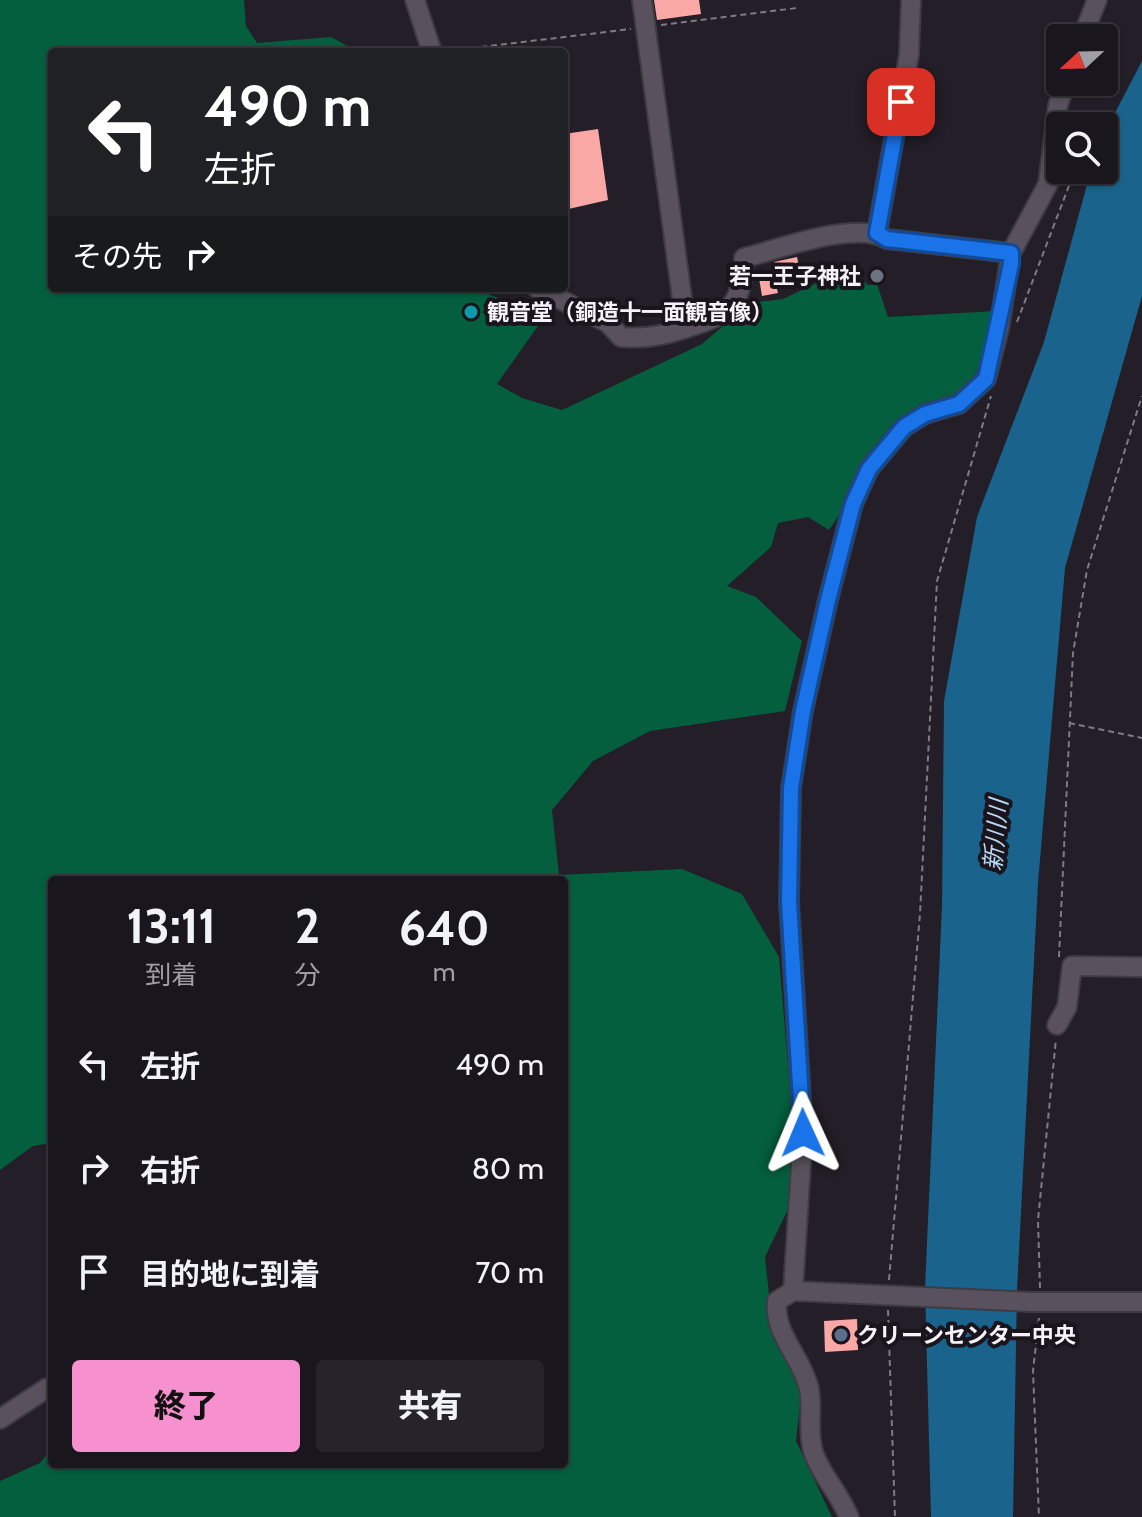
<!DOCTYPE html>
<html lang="ja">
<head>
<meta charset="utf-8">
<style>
	:root { --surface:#1a161d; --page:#27232a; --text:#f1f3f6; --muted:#9f9fa4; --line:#38353b; --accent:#f690cf }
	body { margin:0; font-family:Cabin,"Noto Sans JP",sans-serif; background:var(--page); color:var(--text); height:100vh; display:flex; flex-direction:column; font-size:30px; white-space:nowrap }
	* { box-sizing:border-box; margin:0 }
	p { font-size:26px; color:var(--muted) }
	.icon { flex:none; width:44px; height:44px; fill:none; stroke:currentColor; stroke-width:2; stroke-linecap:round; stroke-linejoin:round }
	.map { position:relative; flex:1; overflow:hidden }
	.sheet { position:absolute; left:48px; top:876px; width:520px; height:592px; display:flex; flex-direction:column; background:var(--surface); border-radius:8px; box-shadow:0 2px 6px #0004,0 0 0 2px var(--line) }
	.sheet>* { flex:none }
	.hud { position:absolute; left:48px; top:48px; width:520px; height:244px; border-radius:8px; box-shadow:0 2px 6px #0004,0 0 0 2px var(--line); background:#202124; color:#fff; overflow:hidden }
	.needle { width:52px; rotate:248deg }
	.buttons { position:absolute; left:1046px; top:24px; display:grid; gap:16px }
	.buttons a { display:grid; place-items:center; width:72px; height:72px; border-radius:8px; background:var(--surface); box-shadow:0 2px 6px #0004,0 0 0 2px var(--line); font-size:40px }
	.pin { position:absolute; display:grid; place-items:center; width:68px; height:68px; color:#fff; margin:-34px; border-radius:16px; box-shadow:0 4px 12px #0006 }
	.me { position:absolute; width:88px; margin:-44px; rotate:359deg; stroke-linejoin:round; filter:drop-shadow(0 0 6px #0008) }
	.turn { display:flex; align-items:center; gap:28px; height:168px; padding:0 24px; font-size:36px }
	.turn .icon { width:104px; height:104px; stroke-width:2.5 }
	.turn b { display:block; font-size:56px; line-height:68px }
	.then { display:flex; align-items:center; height:76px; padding:0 24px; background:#0003; gap:16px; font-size:30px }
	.eta { display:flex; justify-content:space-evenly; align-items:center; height:136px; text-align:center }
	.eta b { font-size:48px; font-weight:800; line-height:56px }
	.button { display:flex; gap:16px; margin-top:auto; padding:16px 24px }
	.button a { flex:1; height:92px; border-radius:8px; background:var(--accent); color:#111; font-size:32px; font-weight:800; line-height:92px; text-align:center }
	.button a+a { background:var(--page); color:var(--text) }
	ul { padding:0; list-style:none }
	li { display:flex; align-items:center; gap:24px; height:104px; padding:0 24px }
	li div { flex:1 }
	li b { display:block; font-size:30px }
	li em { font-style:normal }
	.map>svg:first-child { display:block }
	.forest { fill:#035f3e }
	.water { fill:#19638c }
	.building { fill:#f9a8a6 }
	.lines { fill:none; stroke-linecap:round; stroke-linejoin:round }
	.minor-casing { stroke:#3f3b43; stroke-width:22 }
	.path { stroke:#7f7b83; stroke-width:2; stroke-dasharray:6 4; stroke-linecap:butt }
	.minor { stroke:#59525e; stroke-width:18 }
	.route-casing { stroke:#114b97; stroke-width:20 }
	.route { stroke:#1a73e8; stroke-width:14 }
	.worship-dot { fill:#6b7280; stroke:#1a141d; stroke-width:3 }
	.culture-dot { fill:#0f9aa8; stroke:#1a141d; stroke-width:3 }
	.service-dot { fill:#5c6f8a; stroke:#1a141d; stroke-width:3 }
	.labels { text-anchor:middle; stroke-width:8; stroke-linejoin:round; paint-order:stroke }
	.poi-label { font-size:22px; font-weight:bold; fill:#f6f2f9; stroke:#1a141d; text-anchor:start }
	.water-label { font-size:24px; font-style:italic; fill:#b7daf3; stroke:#1a141d }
</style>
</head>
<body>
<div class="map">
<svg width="1142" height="1517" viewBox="0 0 1142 1517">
	<rect width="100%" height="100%" fill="#231e27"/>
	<path class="forest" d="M 0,0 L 244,0 L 246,26 L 257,43 L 331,37 L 358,52 L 52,52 L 52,288 L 477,288 C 499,302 523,303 545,316 L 497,384 L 522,398 L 562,410 L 702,344 L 750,303 L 783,299 L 850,267 L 868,285 L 877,284 L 888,317 L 996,311 L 984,378 L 891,438 L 829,530 L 808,517 L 778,523 L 771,547 L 727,586 L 756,597 L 802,641 L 785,711 L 650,731 L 593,761 L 552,810 L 559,875 L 682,869 L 742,894 L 779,957 L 794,1137 L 790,1205 L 765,1257 L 772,1322 L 803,1379 L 796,1441 L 832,1517 L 0,1517 L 0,1481 L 40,1463 L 52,1448 L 52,1464 L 564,1464 L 564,880 L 52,880 L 52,1143 L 33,1146 L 0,1170 Z"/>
	<polygon class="water" points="1142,61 1142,296 1065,568 1038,883 1017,1290 1013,1517 931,1517 925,1288 942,906 944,701 977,517 1044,342 1091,170 1104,170 1104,134"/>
	<g class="building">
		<polygon points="654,0 699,0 701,14 657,20"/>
		<polygon points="598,129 608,200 564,210 564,134"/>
		<polygon points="797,257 801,275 775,281 778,293 762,296 758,272 776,269 774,262"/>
		<polygon points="857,1319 858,1350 825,1352 824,1321"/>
	</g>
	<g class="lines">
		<defs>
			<g id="minor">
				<polyline points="415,0 432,52"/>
				<polyline points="642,0 686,328"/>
				<polyline points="1082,38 1097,0"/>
				<polyline points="1084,126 1090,121"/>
				<polyline points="877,233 909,55 911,0"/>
				<path d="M 537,288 L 608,323 L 621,337 C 643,339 663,336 683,329 C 727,316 743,307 744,258 C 779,249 856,220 887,239 L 1011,253"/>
				<polyline points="1057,1025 1067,1007 1072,966 1142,967"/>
				<polyline points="793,1291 803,1133 789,902 791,788 803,711 828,600 853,504 869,469 904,427 925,414 959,404 986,379 999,329 1011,253 1048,184 1058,105 1066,82"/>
				<polyline points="0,1419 47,1388"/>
				<path d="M 849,1517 C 840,1494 820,1474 813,1451 C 807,1430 813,1409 809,1388 C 802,1357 773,1334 777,1301 L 793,1291 L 1032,1302 L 1142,1302"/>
			</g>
		</defs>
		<use href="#minor" class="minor-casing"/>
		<g class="path">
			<polyline points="661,25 797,8"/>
			<polyline points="481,47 631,29"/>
			<polyline points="474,313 532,315 537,307"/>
			<polyline points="1017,322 1075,170"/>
			<polyline points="1069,723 1142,738"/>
			<polyline points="1059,957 1073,653 1087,570 1142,396"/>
			<polyline points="889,1280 920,914 937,581 991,396"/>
			<polyline points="1040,1288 1038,1220 1056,1039"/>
			<polyline points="888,1310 895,1517"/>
			<polyline points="1039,1318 1033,1371 1039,1517"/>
		</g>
		<use href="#minor" class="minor"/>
	</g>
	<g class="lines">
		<defs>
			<polyline id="route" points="803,1133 789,902 791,788 803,711 828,600 853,504 869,469 904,427 925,414 959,404 986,379 1011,264 1011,253 887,239 877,233 901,102"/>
		</defs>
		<use href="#route" class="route-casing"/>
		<use href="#route" class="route"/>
	</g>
	<circle class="worship-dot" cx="877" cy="276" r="8"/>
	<circle class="culture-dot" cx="471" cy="312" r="8"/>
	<circle class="service-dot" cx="841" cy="1335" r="8"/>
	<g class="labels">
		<g class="poi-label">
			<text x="861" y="284" text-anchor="end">若一王子神社</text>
			<text x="487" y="320">観音堂（銅造十一面観音像）</text>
			<text x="857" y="1343">クリーンセンター中央</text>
		</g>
		<g class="water-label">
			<text transform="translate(996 835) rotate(-85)" y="8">新川川</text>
		</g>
	</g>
</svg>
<div class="buttons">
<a><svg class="needle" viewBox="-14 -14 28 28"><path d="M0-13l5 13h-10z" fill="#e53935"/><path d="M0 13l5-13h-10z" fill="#9f9fa4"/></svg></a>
<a><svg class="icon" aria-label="search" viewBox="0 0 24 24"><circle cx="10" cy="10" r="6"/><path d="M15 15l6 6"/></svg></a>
</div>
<div class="pin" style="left:901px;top:102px;background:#d93025"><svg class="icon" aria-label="arrive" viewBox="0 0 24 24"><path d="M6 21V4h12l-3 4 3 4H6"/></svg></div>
<svg class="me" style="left:803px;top:1133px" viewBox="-20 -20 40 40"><path d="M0-17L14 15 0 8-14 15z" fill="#1a73e8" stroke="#fff" stroke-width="4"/></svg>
<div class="hud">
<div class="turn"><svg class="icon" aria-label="left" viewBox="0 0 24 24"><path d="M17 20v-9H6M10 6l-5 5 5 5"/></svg><div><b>490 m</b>左折</div></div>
<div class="then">その先<svg class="icon" aria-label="right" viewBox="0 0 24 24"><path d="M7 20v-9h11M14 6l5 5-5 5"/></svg></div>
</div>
<section class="sheet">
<div class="eta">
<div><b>13:11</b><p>到着</p></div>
<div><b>2</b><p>分</p></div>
<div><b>640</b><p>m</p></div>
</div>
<ul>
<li><svg class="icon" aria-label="left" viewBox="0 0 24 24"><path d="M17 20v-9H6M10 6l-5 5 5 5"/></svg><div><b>左折</b></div><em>490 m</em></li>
<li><svg class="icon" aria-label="right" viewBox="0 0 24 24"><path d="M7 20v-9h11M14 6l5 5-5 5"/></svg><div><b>右折</b></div><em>80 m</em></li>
<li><svg class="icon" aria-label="arrive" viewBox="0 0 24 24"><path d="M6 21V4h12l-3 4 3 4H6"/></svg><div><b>目的地に到着</b></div><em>70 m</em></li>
</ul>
<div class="button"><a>終了</a><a>共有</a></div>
</section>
</div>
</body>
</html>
